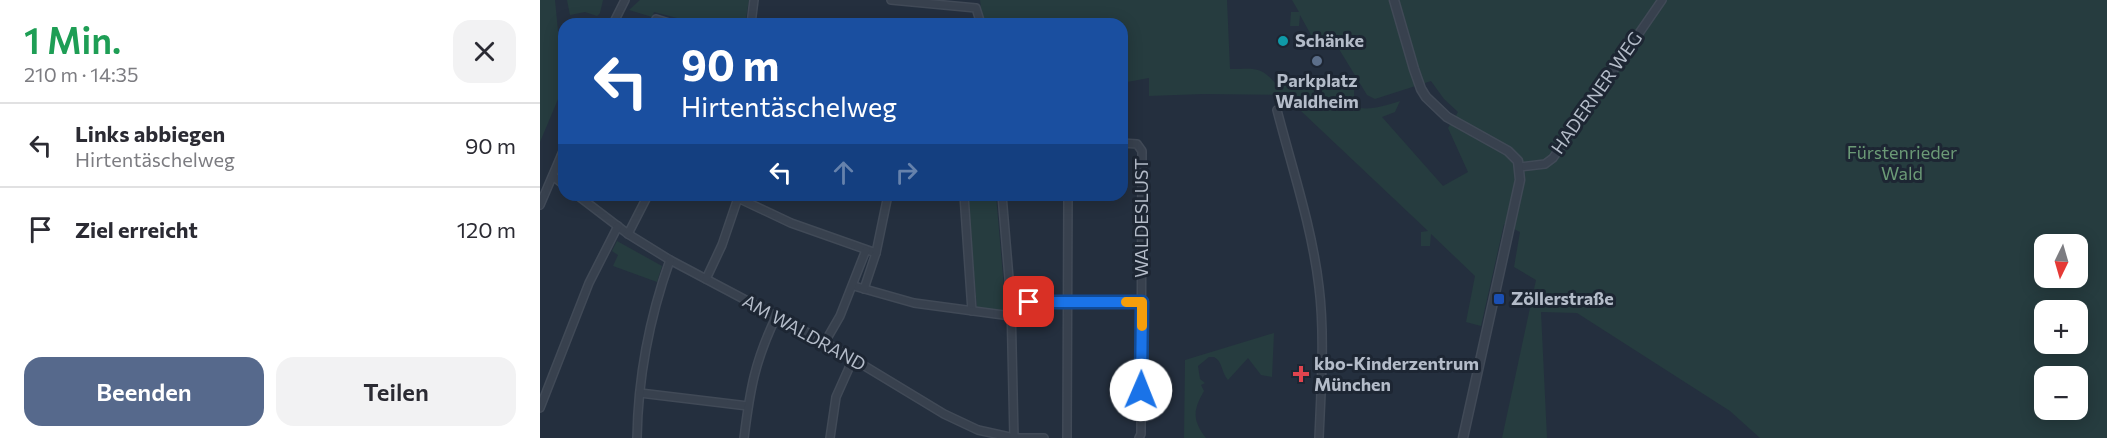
<!DOCTYPE html>
<html lang="de">
<head>
<meta charset="utf-8">
<style>
	:root { --surface:#fff; --page:#f2f2f3; --text:#2b2b33; --muted:#7c7c81; --line:#e1e1e2; --accent:#56698c }
	body { margin:0; font-family:Commissioner,sans-serif; background:var(--page); color:var(--text); height:100vh; display:flex; flex-direction:column; font-size:22px; white-space:nowrap }
	* { box-sizing:border-box; margin:0 }
	p { font-size:20px; color:var(--muted) }
	.icon { flex:none; width:33px; height:33px; fill:none; stroke:currentColor; stroke-width:2; stroke-linecap:round; stroke-linejoin:round }
	.map { position:relative; flex:1; overflow:hidden }
	.panel { display:flex; flex-direction:column; background:var(--surface); width:540px }
	.panel>* { flex:none }
	.hud { position:absolute; left:18px; top:18px; width:570px; height:183px; border-radius:18px; box-shadow:0 3px 15px #0003; background:#1a4fa0; color:#fff; overflow:hidden }
	.needle { width:39px; rotate:185deg }
	.controls { position:absolute; left:1494px; top:234px; display:grid; gap:12px }
	.controls a { display:grid; place-items:center; width:54px; height:54px; border-radius:12px; background:var(--surface); box-shadow:0 3px 15px #0003; font-size:30px }
	.pin { position:absolute; display:grid; place-items:center; width:51px; height:51px; color:#fff; margin:-26px; border-radius:12px; box-shadow:0 3px 9px #0006 }
	.me { position:absolute; width:66px; margin:-33px; rotate:1deg; stroke-linejoin:round; filter:drop-shadow(0 0 4px #0008) }
	.turn { display:flex; align-items:center; gap:21px; height:126px; padding:0 24px; font-size:27px }
	.turn .icon { width:78px; height:78px; stroke-width:2.5 }
	.turn b { display:block; font-size:42px; line-height:51px }
	.lanes { display:flex; align-items:center; height:57px; padding:0 24px; background:#0003; justify-content:center; gap:30px; direction:ltr }
	.lanes .off { opacity:.35 }
	.round { display:grid; place-items:center; flex:none; width:63px; height:63px; border-radius:18px; background:var(--page) }
	.overview { display:flex; align-items:center; justify-content:space-between; height:102px; padding:0 24px }
	h1 { font-size:36px; font-weight:600; line-height:45px; color:#1e9e55 }
	.button { display:flex; gap:12px; margin-top:auto; padding:12px 24px }
	.button a { flex:1; height:69px; border-radius:18px; background:var(--accent); color:#fff; font-size:24px; font-weight:600; line-height:69px; text-align:center }
	.button a+a { background:var(--page); color:var(--text) }
	ul { padding:0; list-style:none }
	li { display:flex; align-items:center; gap:18px; height:84px; padding:0 24px; border-top:2px solid var(--line) }
	li div { flex:1 }
	li b { display:block; font-size:22px }
	li em { font-style:normal }
	main { display:flex; flex:1; min-height:0 }
	.map>svg:first-child { display:block }
	.green { fill:#263c3f; fill-rule:evenodd }
	.lines { fill:none; stroke-linecap:round; stroke-linejoin:round }
	.minor-casing { stroke:#414a57; stroke-width:10 }
	.tertiary-casing { stroke:#414a57; stroke-width:11 }
	.minor { stroke:#38414e; stroke-width:7 }
	.tertiary { stroke:#38414e; stroke-width:8 }
	.route-casing { stroke:#114b97; stroke-width:15 }
	.route { stroke:#1a73e8; stroke-width:10 }
	.slow { stroke:#f59e0b; stroke-width:10 }
	.culture-dot { fill:#0f9aa8; stroke:#1d2633; stroke-width:2 }
	.service-dot { fill:#5c6f8a; stroke:#1d2633; stroke-width:2 }
	.transit-dot { fill:#1a4fb4; stroke:#1d2633; stroke-width:2 }
	.health-dot { fill:#e0444e; stroke:#1d2633; stroke-width:2 }
	.labels { text-anchor:middle; stroke-width:6; stroke-linejoin:round; paint-order:stroke }
	.poi-label { font-size:18px; font-weight:bold; fill:#b4bcc9; stroke:#1d2633; text-anchor:start }
	.street-label { font-size:18px; fill:#b4bcc9; stroke:#1d2633 }
	.park-label { font-size:18px; fill:#6b9a76; stroke:#1d2633 }
</style>
</head>
<body>
<main>
<section class="panel">
<div class="overview"><div><h1>1 Min.</h1><p>210 m · 14:35</p></div><a class="round"><svg class="icon" aria-label="close" viewBox="0 0 24 24"><path d="M6 6l12 12M18 6L6 18"/></svg></a></div>
<ul>
<li><svg class="icon" aria-label="left" viewBox="0 0 24 24"><path d="M17 20v-9H6M10 6l-5 5 5 5"/></svg><div><b>Links abbiegen</b><p>Hirtentäschelweg</p></div><em>90 m</em></li>
<li><svg class="icon" aria-label="arrive" viewBox="0 0 24 24"><path d="M6 21V4h12l-3 4 3 4H6"/></svg><div><b>Ziel erreicht</b></div><em>120 m</em></li>
</ul>
<div class="button"><a>Beenden</a><a>Teilen</a></div>
</section>
<div class="map">
<svg width="1567" height="438" viewBox="0 0 1567 438">
	<rect width="100%" height="100%" fill="#242f3e"/>
	<g class="green">
		<polygon points="0,0 15,0 19,41 24,58 24,85 0,142"/>
		<polygon points="27,0 63,0 60,13 57,16 45,12 30,15"/>
		<polygon points="100,0 209,0 205,24 160,24 114,12 112,17 89,10"/>
		<path d="M 440,0 L 687,0 L 690,69 C 714,69 720,65 736,84 L 814,89 L 814,107 C 830,111 844,106 860,101 L 855,112 L 842,117 L 903,186 L 928,172 L 908,128 L 918,112 L 904,99 L 891,81 L 835,99 L 827,95 L 791,36 L 771,35 L 760,15 L 759,26 L 750,26 L 751,12 L 759,12 L 752,0 L 1567,0 L 1567,438 L 1220,438 L 1190,411 L 1037,313 L 1001,312 L 1007,438 L 962,438 L 996,280 L 974,267 L 980,232 L 964,224 L 941,326 L 926,322 L 935,276 L 891,234 L 890,246 L 881,246 L 881,232 L 888,231 L 744,95 L 663,94 L 609,96 L 609,78 L 582,83 L 582,24 L 443,24 ZM 1504,244 L 1538,244 L 1538,278 L 1504,278 ZM 1504,310 L 1538,310 L 1538,344 L 1504,344 ZM 1504,376 L 1538,376 L 1538,410 L 1504,410 Z"/>
		<polygon points="427,195 456,195 466,311 437,308"/>
		<polygon points="77,241 122,266 117,282 73,266 78,255 72,251"/>
		<path d="M 734,333 L 732,377 L 721,375 L 708,358 L 688,380 C 681,372 683,362 674,357 L 669,357 L 658,366 L 660,379 L 665,383 L 661,385 L 664,391 C 653,410 652,420 666,438 L 644,438 L 645,360 Z"/>
	</g>
	<g class="lines">
		<defs>
			<g id="minor">
				<polyline points="351,0 436,8 441,24"/>
				<polyline points="116,19 132,24"/>
				<polyline points="73,24 85,0"/>
				<polyline points="211,24 214,0"/>
				<path d="M 737,110 C 752,168 772,227 779,287 C 785,335 781,390 779,438"/>
				<polyline points="582,143 597,144 602,151 601,434 599,438"/>
				<polyline points="980,167 1005,164 1013,158 1122,0"/>
				<polyline points="13,176 24,185"/>
				<polyline points="37,195 88,234 130,260 285,342 404,414 438,430 474,438 504,438"/>
				<polyline points="424,195 432,311"/>
				<polyline points="462,195 471,302 474,438"/>
				<polyline points="198,198 251,223 336,253"/>
				<polyline points="0,205 24,149"/>
				<polyline points="88,234 108,195"/>
				<polyline points="166,279 182,245 199,195"/>
				<polyline points="314,286 374,303 471,316"/>
				<polyline points="324,289 336,253 348,195"/>
				<polyline points="471,302 602,302"/>
				<polyline points="285,342 300,316 326,250"/>
				<polyline points="100,393 208,406"/>
				<polyline points="0,408 49,283 78,226"/>
				<path d="M 97,438 C 98,378 110,316 130,260"/>
				<path d="M 204,438 C 210,389 215,360 237,315"/>
				<polyline points="290,438 296,397 313,359"/>
				<polyline points="527,438 528,195"/>
			</g>
			<polyline id="tertiary" points="854,0 874,69 881,89 886,97 907,117 968,151 978,161 980,180 923,438"/>
		</defs>
		<use href="#minor" class="minor-casing"/>
		<use href="#tertiary" class="tertiary-casing"/>
		<use href="#minor" class="minor"/>
		<use href="#tertiary" class="tertiary"/>
	</g>
	<g class="lines">
		<defs>
			<polyline id="route" points="489,302 602,302 601,390"/>
		</defs>
		<use href="#route" class="route-casing"/>
		<use href="#route" class="route"/>
		<polyline class="slow" points="586,302 602,302 602,326"/>
	</g>
	<circle class="culture-dot" cx="743" cy="41" r="6"/>
	<circle class="service-dot" cx="777" cy="61" r="6"/>
	<rect class="transit-dot" x="953" y="293" width="12" height="12" rx="3"/>
	<path class="health-dot" d="M758 365h6v6h6v6h-6v6h-6v-6h-6v-6h6z"/>
	<g class="labels">
		<g class="poi-label">
			<text x="755" y="47">Schänke</text>
			<text x="777" y="87" text-anchor="middle">Parkplatz<tspan x="777" dy="21">Waldheim</tspan></text>
			<text x="971" y="305">Zöllerstraße</text>
			<text x="774" y="370">kbo-Kinderzentrum<tspan x="774" dy="21">München</tspan></text>
		</g>
		<g class="street-label">
			<text transform="translate(1057 93) rotate(-55)" y="6">HADERNER WEG</text>
			<text transform="translate(602 218) rotate(-90)" y="6">WALDESLUST</text>
			<text transform="translate(264 333) rotate(29)" y="6">AM WALDRAND</text>
		</g>
		<g class="park-label">
			<text x="1362" y="159">Fürstenrieder<tspan x="1362" dy="21">Wald</tspan></text>
		</g>
	</g>
</svg>
<div class="controls">
<a><svg class="needle" viewBox="-14 -14 28 28"><path d="M0-13l5 13h-10z" fill="#e53935"/><path d="M0 13l5-13h-10z" fill="#7c7c81"/></svg></a>
<a>+</a>
<a>−</a>
</div>
<div class="pin" style="left:489px;top:302px;background:#d93025"><svg class="icon" aria-label="arrive" viewBox="0 0 24 24"><path d="M6 21V4h12l-3 4 3 4H6"/></svg></div>
<svg class="me" style="left:601px;top:390px" viewBox="-20 -20 40 40"><circle r="19" fill="#fff"/><path d="M0-13L10 11 0 6-10 11z" fill="#1a73e8"/></svg>
<div class="hud">
<div class="turn"><svg class="icon" aria-label="left" viewBox="0 0 24 24"><path d="M17 20v-9H6M10 6l-5 5 5 5"/></svg><div><b>90 m</b>Hirtentäschelweg</div></div>
<div class="lanes"><svg class="icon" aria-label="left" viewBox="0 0 24 24"><path d="M17 20v-9H6M10 6l-5 5 5 5"/></svg><svg class="icon off" aria-label="ahead" viewBox="0 0 24 24"><path d="M12 20V5M6 11l6-6 6 6"/></svg><svg class="icon off" aria-label="right" viewBox="0 0 24 24"><path d="M7 20v-9h11M14 6l5 5-5 5"/></svg></div>
</div>
</div>
</main>
</body>
</html>
